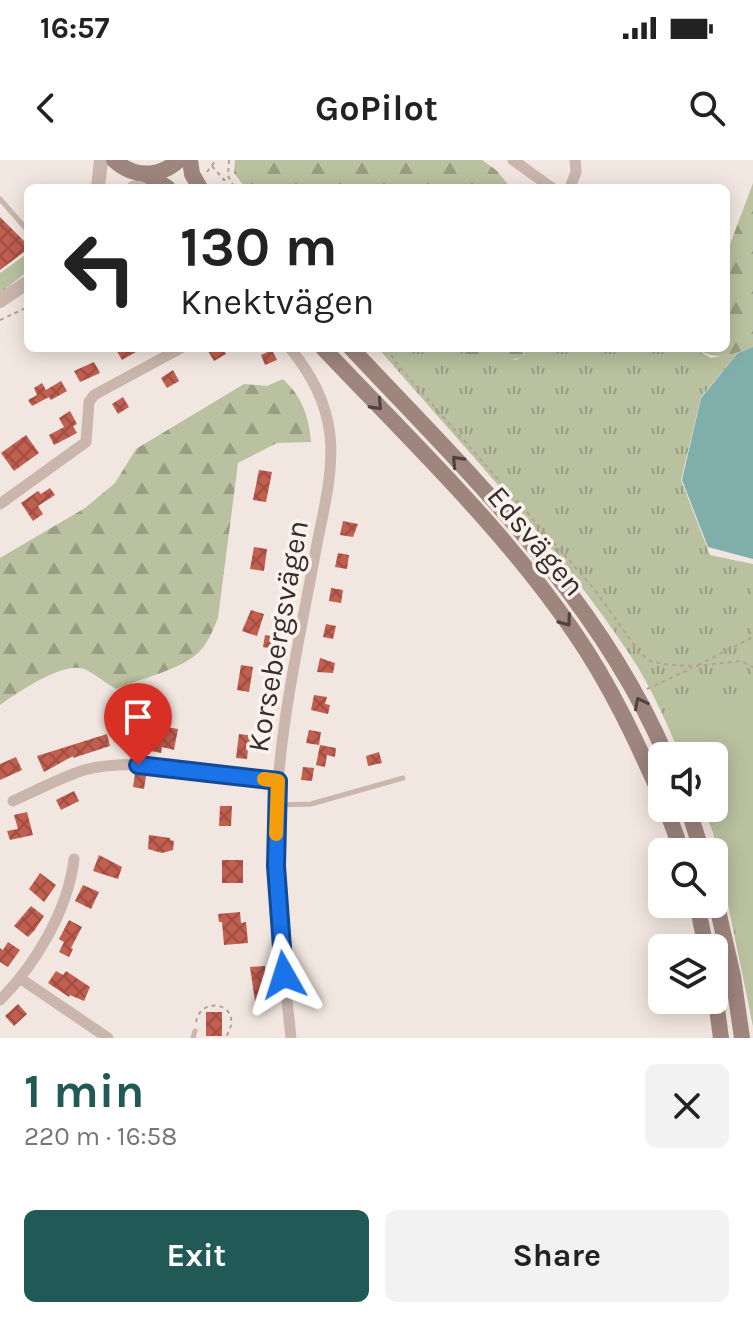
<!DOCTYPE html>
<html lang="en">
<head>
<meta charset="utf-8">
<style>
	:root { --surface:#fff; --page:#f2f2f2; --text:#222; --muted:#767676; --accent:#215956 }
	body { margin:0; font-family:Karla,sans-serif; background:var(--page); color:var(--text); height:100vh; display:flex; flex-direction:column; font-size:30px; white-space:nowrap }
	* { box-sizing:border-box; margin:0 }
	p { font-size:26px; color:var(--muted) }
	.icon { flex:none; width:44px; height:44px; fill:none; stroke:currentColor; stroke-width:2; stroke-linecap:round; stroke-linejoin:round }
	.map { position:relative; height:878px; overflow:hidden }
	.panel { display:flex; flex-direction:column; background:var(--surface); flex:1 }
	.panel>* { flex:none }
	.top-card { position:absolute; left:24px; top:24px; width:706px; height:168px; border-radius:12px; box-shadow:0 4px 20px #0003; background:#fff; color:var(--text); overflow:hidden }
	.buttons { position:absolute; left:648px; top:582px; display:grid; gap:16px }
	.buttons a { display:grid; place-items:center; width:80px; height:80px; border-radius:12px; background:var(--surface); box-shadow:0 4px 20px #0003; font-size:40px }
	.pin { position:absolute; display:grid; place-items:center; width:68px; height:68px; color:#fff; margin:-82px -34px; border-radius:50% 50% 50% 0; rotate:-45deg; box-shadow:0 0 8px #0007 }
	.pin .icon { rotate:45deg }
	.me { position:absolute; width:88px; margin:-44px; rotate:354deg; stroke-linejoin:round; filter:drop-shadow(0 0 6px #0008) }
	.turn { display:flex; align-items:center; gap:28px; height:168px; padding:0 24px; font-size:36px }
	.turn .icon { width:104px; height:104px; stroke-width:2.5 }
	.turn b { display:block; font-size:56px; line-height:68px }
	.round { display:grid; place-items:center; flex:none; width:84px; height:84px; border-radius:12px; background:var(--page) }
	.head { display:flex; align-items:center; justify-content:space-between; height:136px; padding:0 24px }
	h1 { font-size:48px; font-weight:700; line-height:60px; color:var(--accent) }
	.cta { display:flex; gap:16px; margin-top:auto; padding:16px 24px }
	.cta a { flex:1; height:92px; border-radius:12px; background:var(--accent); color:#fff; font-size:32px; font-weight:700; line-height:92px; text-align:center }
	.cta a+a { background:var(--page); color:var(--text) }
	.status { display:flex; justify-content:space-between; align-items:center; height:56px; padding:0 40px; background:var(--surface); direction:ltr }
	.status svg { height:22px; fill:currentColor }
	header { display:flex; justify-content:space-between; align-items:center; height:104px; padding:0 24px; background:var(--surface); font-size:36px; font-weight:700 }
	.map>svg:first-child { display:block }
	.grass { fill:url(#grass-tufts) }
	.forest { fill:url(#forest-firs) }
	.park { fill:#bac1a0 }
	.water { fill:#80aeab }
	.building { fill:url(#building-cross-hatch) }
	.lines { fill:none; stroke-linecap:round; stroke-linejoin:round }
	.path { stroke:#b6a096; stroke-width:2; stroke-dasharray:4 4; stroke-linecap:butt }
	.service { stroke:#cab6ac; stroke-width:5 }
	.minor { stroke:#cab6ac; stroke-width:11 }
	.tertiary { stroke:#cab6ac; stroke-width:14 }
	.secondary { stroke:#9e857d; stroke-width:16 }
	.oneway { stroke:#524340 }
	.route-casing { stroke:#114b97; stroke-width:20 }
	.route { stroke:#1a73e8; stroke-width:14 }
	.slow { stroke:#f59e0b; stroke-width:14 }
	.labels { text-anchor:middle; stroke-width:7; stroke-linejoin:round; paint-order:stroke }
	.street-label { font-size:30px; fill:#382d2b; stroke:#faf2ec }
</style>
</head>
<body>
<div class="status"><b>16:57</b><svg viewBox="0 0 49 12"><path d="M0 12V9h3v3zM5 12V6h3v6zM10 12V3h3v9zM15 12V0h3v12zM26 1h20v11H26zM47 4h2v5h-2z"/></svg></div>
<header><svg class="icon" aria-label="back" viewBox="0 0 24 24"><path d="M15 5l-7 7 7 7"/></svg>GoPilot<svg class="icon" aria-label="search" viewBox="0 0 24 24"><circle cx="10" cy="10" r="6"/><path d="M15 15l6 6"/></svg></header>
<div class="map">
<svg width="753" height="878" viewBox="0 0 753 878">
	<defs>
		<pattern id="grass-tufts" width="24" height="20" patternUnits="userSpaceOnUse" patternTransform="scale(2)"><rect width="24" height="20" fill="#bac1a0"/><path d="M3 7l-1-3M5 7V3M7 7l1-3M15 17l-1-3M17 17v-4M19 17l1-3" fill="none" stroke="#989d83"/></pattern>
		<pattern id="forest-firs" width="22" height="20" patternUnits="userSpaceOnUse" patternTransform="scale(2)"><rect width="22" height="20" fill="#bac1a0"/><path d="M5 1l3.5 6h-7zM16 11l3.5 6h-7z" fill="#989d83"/></pattern>
		<pattern id="building-cross-hatch" width="8" height="8" patternUnits="userSpaceOnUse" patternTransform="scale(2)"><rect width="8" height="8" fill="#c15e4f"/><path d="M0 0l8 8M0 8l8-8" fill="none" stroke="#9e4e42"/></pattern>
	</defs>
	<rect width="100%" height="100%" fill="#f2e7e0"/>
	<g class="grass">
		<polygon points="28,93 28,111 0,133 0,113"/>
		<path d="M 378,188 L 448,188 L 487,198 L 516,200 L 523,196 L 527,188 L 694,188 L 711,198 L 738,193 L 701,237 L 681,320 L 710,395 L 753,404 L 753,866 L 713,672 L 703,648 L 714,648 L 714,596 L 681,596 C 667,564 651,527 632,498 C 559,387 465,289 378,188 Z"/>
	</g>
	<g class="forest">
		<polygon points="235,0 482,0 496,10 511,28 249,28 244,26 234,13"/>
		<path d="M 753,23 L 753,187 C 730,196 716,201 695,188 L 726,188 L 726,95 Z"/>
		<path d="M 449,188 L 525,188 L 523,196 C 503,208 470,194 449,188 Z"/>
		<path d="M 283,219 C 302,237 309,256 311,282 L 277,283 L 238,303 L 218,458 C 213,470 208,483 199,492 C 181,510 139,519 116,529 C 105,523 94,513 84,509 C 63,501 17,533 0,545 L 0,398 L 85,348 L 115,323 L 136,289 L 244,224 L 267,226 Z"/>
	</g>
	<polygon class="park" points="753,542 753,866 731,747 713,672 703,648 714,648 714,596 681,596 663,555 711,544"/>
	<polygon class="water" points="753,187 753,399 708,387 682,320 701,238 738,193"/>
	<g class="building">
		<polygon points="0,57 28,85 28,89 0,110"/>
		<polygon points="115,188 143,188 122,200"/>
		<polygon points="214,188 222,188 226,194 214,201 208,191"/>
		<polygon points="272,190 277,200 265,205 261,195"/>
		<polygon points="94,202 100,213 80,222 74,211"/>
		<polygon points="173,210 179,221 167,228 161,218"/>
		<polygon points="61,221 67,231 51,240 49,237 32,246 28,240 37,235 34,228 42,223 46,230"/>
		<polygon points="123,237 129,247 118,254 112,244"/>
		<polygon points="70,251 77,264 73,266 77,273 54,285 49,275 64,267 59,258"/>
		<polygon points="26,275 39,293 14,311 1,293"/>
		<polygon points="259,310 272,312 266,342 253,340"/>
		<polygon points="50,328 55,335 38,346 43,354 33,361 21,343 38,331 41,334"/>
		<polygon points="343,361 358,364 353,377 340,375"/>
		<polygon points="254,387 267,389 264,411 250,409"/>
		<polygon points="338,393 349,395 347,409 335,407"/>
		<polygon points="331,428 343,430 341,443 329,441"/>
		<polygon points="251,450 264,454 257,476 242,471"/>
		<polygon points="326,464 336,466 333,479 323,477"/>
		<polygon points="265,475 276,477 274,489 263,487"/>
		<polygon points="320,498 335,503 333,513 317,512"/>
		<polygon points="241,505 253,507 249,532 237,530"/>
		<polygon points="314,535 327,537 325,544 330,545 328,554 311,550"/>
		<polygon points="141,538 149,539 148,544 153,545 152,553 149,552 148,555 139,554"/>
		<polygon points="166,567 178,569 174,590 162,587 161,593 151,591 157,576 164,577"/>
		<polygon points="309,570 321,572 319,585 306,583"/>
		<polygon points="107,574 110,586 73,598 73,596 44,612 37,596"/>
		<polygon points="239,574 254,576 253,590 248,589 247,599 236,598"/>
		<polygon points="320,585 336,588 335,597 327,595 325,607 316,605"/>
		<polygon points="379,592 382,603 368,606 366,596"/>
		<polygon points="16,597 22,610 0,620 0,604"/>
		<polygon points="303,607 314,608 312,621 301,620"/>
		<polygon points="135,614 146,616 144,629 133,627"/>
		<polygon points="74,631 79,641 61,650 56,640"/>
		<polygon points="220,646 232,646 231,666 219,666"/>
		<polygon points="27,652 33,675 10,680 7,671 18,669 14,655"/>
		<polygon points="149,675 170,678 170,680 174,681 173,690 162,693 148,689"/>
		<polygon points="99,695 122,707 118,719 93,711"/>
		<rect x="222" y="700" width="21" height="23"/>
		<polygon points="40,713 56,725 44,742 29,729"/>
		<polygon points="83,725 99,732 91,749 75,741"/>
		<polygon points="31,746 44,756 34,771 28,777 14,766"/>
		<polygon points="240,752 241,763 246,762 248,783 224,785 222,762 219,762 218,754"/>
		<polygon points="69,760 82,767 71,788 73,789 69,797 59,792 64,782 59,779"/>
		<polygon points="8,782 20,790 8,807 0,802 0,788 3,790"/>
		<polygon points="265,806 266,840 255,841 250,807"/>
		<polygon points="56,811 63,815 66,811 90,827 84,841 70,835 69,837 48,823"/>
		<polygon points="18,844 27,854 14,866 5,856"/>
		<rect x="206" y="852" width="16" height="24"/>
	</g>
	<g class="lines">
		<g class="path">
			<polyline points="229,0 228,16 235,28"/>
			<polyline points="212,6 224,20 228,19"/>
			<polyline points="207,12 216,0"/>
			<polyline points="0,160 28,147"/>
			<polyline points="387,188 396,203 595,430 639,492 650,501 669,505 696,506 740,501 753,507"/>
			<polyline points="698,505 753,477"/>
			<polyline points="647,529 692,508"/>
			<path d="M 196,862 C 201,833 248,845 225,878"/>
		</g>
		<g class="service">
			<polyline points="0,39 28,71"/>
			<polyline points="277,645 311,644 403,618"/>
			<polyline points="193,878 195,871"/>
		</g>
		<g class="minor">
			<polyline points="513,0 552,28"/>
			<polyline points="570,28 576,12 575,0"/>
			<path d="M 290,188 C 311,214 326,241 330,275 C 334,313 323,352 316,389 C 302,466 284,545 278,623 C 271,709 282,793 291,878"/>
			<polyline points="0,344 86,282 89,242 94,235 181,188"/>
			<path d="M 13,641 C 35,631 58,619 81,611 C 131,595 225,612 278,621"/>
			<polyline points="21,819 108,878"/>
			<path d="M 0,840 C 36,804 68,750 74,699"/>
		</g>
		<g class="tertiary">
			<polyline points="98,28 101,0"/>
			<polyline points="133,28 151,23 162,23"/>
			<polyline points="0,141 28,122"/>
		</g>
		<g class="secondary">
			<path d="M 114,0 C 134,18 159,18 179,0"/>
			<polyline points="190,0 192,14 200,28"/>
			<polyline points="146,14 168,28"/>
			<path d="M 323,188 C 409,279 503,368 574,472 C 610,524 637,582 662,639"/>
			<path d="M 351,188 C 468,313 598,436 666,596"/>
			<polyline points="666,648 682,692"/>
			<polyline points="688,648 702,692"/>
			<polyline points="714,733 733,816 742,878"/>
			<polyline points="697,744 706,788"/>
			<polyline points="714,827 721,878"/>
		</g>
	</g>
	<defs><path id="oneway-chevron" d="M-2-3.5L2.5 0L-2 3.5" fill="none" stroke-width="1.6" stroke-linecap="round" stroke-linejoin="round" transform="scale(2)"/></defs>
	<g class="oneway">
		<use href="#oneway-chevron" transform="translate(377 245) rotate(47)"/>
		<use href="#oneway-chevron" transform="translate(457 301) rotate(-133)"/>
		<use href="#oneway-chevron" transform="translate(566 461) rotate(54)"/>
		<use href="#oneway-chevron" transform="translate(640 543) rotate(-117)"/>
	</g>
	<g class="lines">
		<defs>
			<polyline id="route" points="138,605 278,621 276,706 284,815"/>
		</defs>
		<use href="#route" class="route-casing"/>
		<use href="#route" class="route"/>
		<polyline class="slow" points="264,619 278,621 276,674"/>
	</g>
	<g class="labels">
		<g class="street-label">
			<text transform="translate(536 381) rotate(50)" y="10">Edsvägen</text>
			<text transform="translate(278 476) rotate(-80)" y="10">Korsebergsvägen</text>
		</g>
	</g>
</svg>
<div class="buttons">
<a><svg class="icon" aria-label="sound" viewBox="0 0 24 24"><path d="M4 9h4l5-4v14l-5-4H4zM17 9q2 3 0 6"/></svg></a>
<a><svg class="icon" aria-label="search" viewBox="0 0 24 24"><circle cx="10" cy="10" r="6"/><path d="M15 15l6 6"/></svg></a>
<a><svg class="icon" aria-label="layers" viewBox="0 0 24 24"><path d="M12 4l9 5-9 5-9-5zM3 14l9 5 9-5"/></svg></a>
</div>
<div class="pin" style="left:138px;top:605px;background:#d93025"><svg class="icon" aria-label="arrive" viewBox="0 0 24 24"><path d="M6 21V4h12l-3 4 3 4H6"/></svg></div>
<svg class="me" style="left:284px;top:815px" viewBox="-20 -20 40 40"><path d="M0-17L14 15 0 8-14 15z" fill="#1a73e8" stroke="#fff" stroke-width="4"/></svg>
<div class="top-card">
<div class="turn"><svg class="icon" aria-label="left" viewBox="0 0 24 24"><path d="M17 20v-9H6M10 6l-5 5 5 5"/></svg><div><b>130 m</b>Knektvägen</div></div>
</div>
</div>
<section class="panel">
<div class="head"><div><h1>1 min</h1><p>220 m · 16:58</p></div><a class="round"><svg class="icon" aria-label="close" viewBox="0 0 24 24"><path d="M6 6l12 12M18 6L6 18"/></svg></a></div>
<div class="cta"><a>Exit</a><a>Share</a></div>
</section>
</body>
</html>
